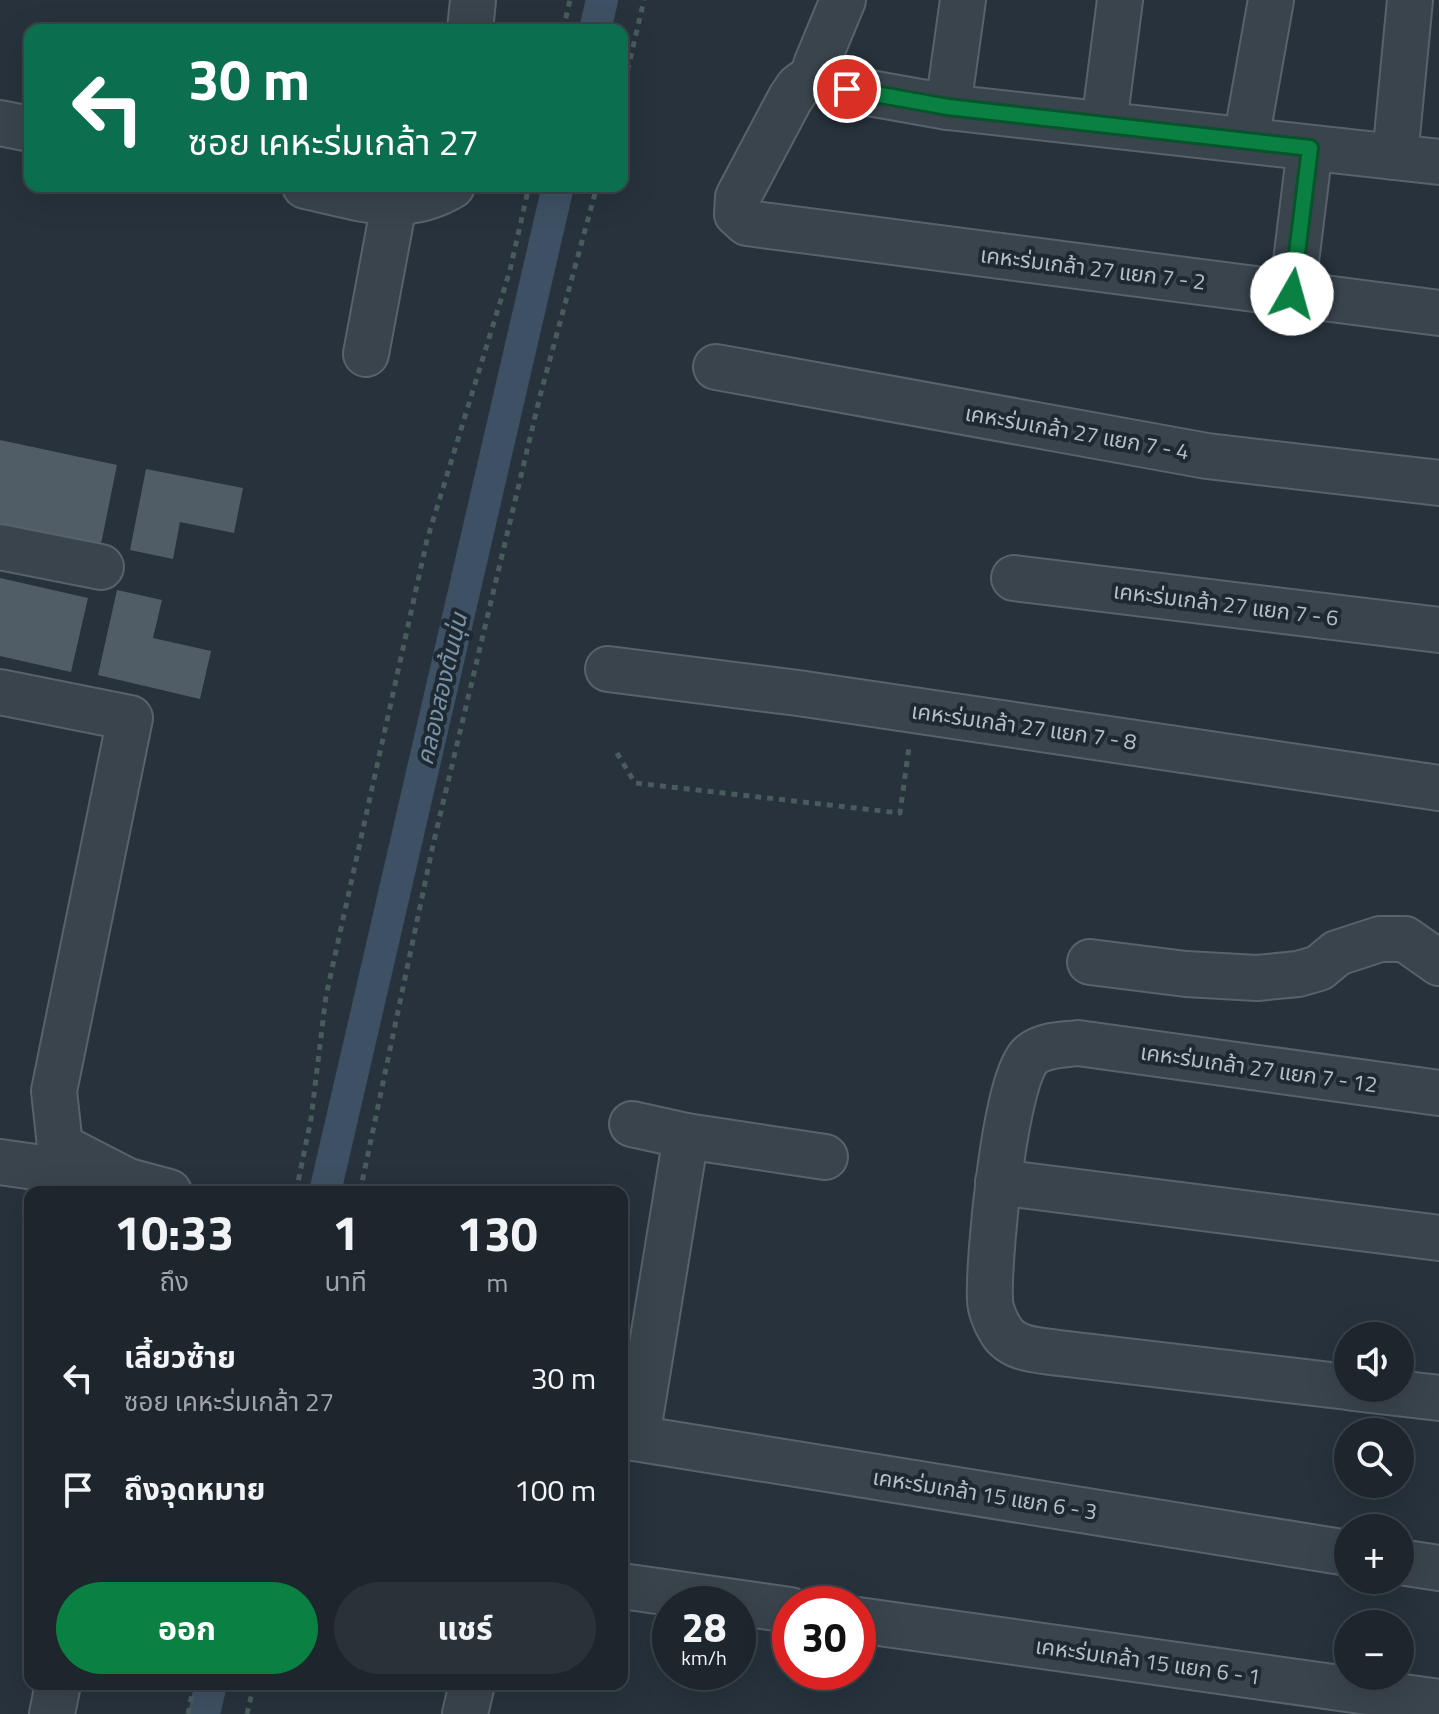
<!DOCTYPE html>
<html lang="th">
<head>
<meta charset="utf-8">
<style>
	:root { --surface:#1d262d; --page:#2a3239; --text:#f1f3f6; --muted:#a0a5aa; --line:#3b4349; --accent:#0b8043 }
	body { margin:0; font-family:"Titillium Web","Noto Sans Thai",sans-serif; background:var(--page); color:var(--text); height:100vh; display:flex; flex-direction:column; font-size:30px; white-space:nowrap }
	* { box-sizing:border-box; margin:0 }
	p { font-size:26px; color:var(--muted) }
	.icon { flex:none; width:44px; height:44px; fill:none; stroke:currentColor; stroke-width:2; stroke-linecap:round; stroke-linejoin:round }
	.map { position:relative; flex:1; overflow:hidden }
	.details { position:absolute; left:24px; top:1186px; width:604px; height:504px; display:flex; flex-direction:column; background:var(--surface); border-radius:16px; box-shadow:0 8px 32px #0002,0 0 0 2px var(--line) }
	.details>* { flex:none }
	.banner { position:absolute; left:24px; top:24px; width:604px; height:168px; border-radius:16px; box-shadow:0 8px 32px #0002,0 0 0 2px var(--line); background:#0b6e4f; color:#fff; overflow:hidden }
	.buttons { position:absolute; left:1334px; top:1322px; display:grid; gap:16px }
	.buttons a { display:grid; place-items:center; width:80px; height:80px; border-radius:50%; background:var(--surface); box-shadow:0 8px 32px #0002,0 0 0 2px var(--line); font-size:40px }
	.speed { position:absolute; left:652px; top:1586px; display:flex; gap:16px; font-size:40px; font-weight:700; text-align:center }
	.speed>* { display:grid; place-content:center; width:104px; height:104px; border-radius:50%; background:var(--surface); box-shadow:0 8px 32px #0002,0 0 0 2px var(--line); line-height:1 }
	.speed small { font-size:20px; font-weight:400 }
	.speed .limit { border:12px solid #d22; background:#fff; color:#111 }
	.pin { position:absolute; display:grid; place-items:center; width:68px; height:68px; color:#fff; margin:-34px; border:4px solid #fff; border-radius:50%; box-shadow:0 2px 8px #0007 }
	.me { position:absolute; width:88px; margin:-44px; rotate:7deg; stroke-linejoin:round; filter:drop-shadow(0 0 6px #0008) }
	.turn { display:flex; align-items:center; gap:28px; height:168px; padding:0 32px; font-size:36px }
	.turn .icon { width:104px; height:104px; stroke-width:2.5 }
	.turn b { display:block; font-size:56px; line-height:68px }
	.eta { display:flex; justify-content:space-evenly; align-items:center; height:136px; text-align:center }
	.eta b { font-size:48px; font-weight:700; line-height:56px }
	.button { display:flex; gap:16px; margin-top:auto; padding:16px 32px }
	.button a { flex:1; height:92px; border-radius:48px; background:var(--accent); color:#fff; font-size:32px; font-weight:700; line-height:92px; text-align:center }
	.button a+a { background:var(--page); color:var(--text) }
	ul { padding:0; list-style:none }
	li { display:flex; align-items:center; gap:24px; height:112px; padding:0 32px }
	li div { flex:1 }
	li b { display:block; font-size:30px }
	li em { font-style:normal }
	.map>svg:first-child { display:block }
	.lines { fill:none; stroke-linecap:round; stroke-linejoin:round }
	.canal { stroke:#3e5164; stroke-width:32 }
	.building { fill:#505d67 }
	.minor-casing { stroke:#58626b; stroke-width:48 }
	.path { stroke:#495c5c; stroke-width:5; stroke-dasharray:6 6; stroke-linecap:butt }
	.minor { stroke:#3a444d; stroke-width:44 }
	.route-casing { stroke:#07532c; stroke-width:20 }
	.route { stroke:#0b8043; stroke-width:14 }
	.labels { text-anchor:middle; stroke-width:8; stroke-linejoin:round; paint-order:stroke }
	.street-label { font-size:22px; fill:#b6bfc8; stroke:#1f2932 }
	.water-label { font-size:24px; font-style:italic; fill:#7a92a8; stroke:#1f2932 }
</style>
</head>
<body>
<div class="map">
<svg width="1439" height="1714" viewBox="0 0 1439 1714">
	<rect width="100%" height="100%" fill="#27323c"/>
	<g class="lines">
		<g class="canal">
			<polyline points="595,30 602,0"/>
			<polyline points="325,1192 558,186"/>
			<polyline points="204,1714 211,1684"/>
		</g>
	</g>
	<g class="building">
		<polygon points="0,440 117,465 101,544 0,523"/>
		<polygon points="146,469 243,488 234,533 180,522 173,559 130,550"/>
		<polygon points="0,578 88,598 71,672 0,656"/>
		<polygon points="117,590 162,600 153,638 211,651 200,699 98,675"/>
	</g>
	<g class="lines">
		<defs>
			<g id="minor">
				<polyline points="843,0 816,65 823,78 847,89 948,107 1439,162"/>
				<polyline points="470,30 473,0"/>
				<polyline points="818,72 798,87 790,99 738,197 737,214 747,223 1439,313"/>
				<polyline points="948,107 963,0"/>
				<polyline points="0,123 30,129"/>
				<polyline points="1104,124 1120,0"/>
				<polyline points="1246,140 1271,0"/>
				<polyline points="1395,157 1410,0"/>
				<path d="M 305,186 C 358,197 402,216 452,186"/>
				<polyline points="1292,294 1310,148"/>
				<polyline points="366,354 394,204"/>
				<polyline points="716,367 1207,456 1439,483"/>
				<polyline points="0,547 101,567"/>
				<polyline points="1014,578 1439,630"/>
				<polyline points="608,669 798,693 1439,788"/>
				<polyline points="0,692 130,718 54,1091 60,1146 128,1181 169,1192"/>
				<polyline points="1090,962 1186,974 1257,978 1298,974 1319,968 1337,953 1380,939 1405,939 1439,963"/>
				<polyline points="632,1124 686,1136 825,1157"/>
				<polyline points="0,1162 98,1176"/>
				<polyline points="998,1182 1439,1238"/>
				<path d="M 1348,1387 L 1059,1353 C 1038,1350 1011,1350 1000,1329 C 995,1321 990,1308 990,1300 C 988,1261 1005,1076 1031,1055 C 1044,1044 1063,1045 1078,1043 L 1439,1093"/>
				<polyline points="1353,1388 1439,1398"/>
				<polyline points="622,1436 1348,1553"/>
				<polyline points="637,1437 686,1136"/>
				<polyline points="1400,1562 1439,1568"/>
				<polyline points="622,1586 790,1610"/>
				<polyline points="858,1620 1439,1702"/>
				<polyline points="52,1714 58,1684"/>
				<polyline points="465,1714 472,1684"/>
			</g>
		</defs>
		<use href="#minor" class="minor-casing"/>
		<g class="path">
			<polyline points="563,30 570,0"/>
			<polyline points="622,94 644,0"/>
			<polyline points="617,753 635,783 900,813 909,747"/>
			<polyline points="296,1192 311,1119 326,996 427,540 510,270 529,186"/>
			<polyline points="360,1192 433,845 540,396 597,186"/>
			<polyline points="188,1714 194,1684"/>
			<polyline points="247,1714 254,1684"/>
		</g>
		<use href="#minor" class="minor"/>
	</g>
	<g class="lines">
		<defs>
			<polyline id="route" points="847,89 948,107 1310,148 1292,294"/>
		</defs>
		<use href="#route" class="route-casing"/>
		<use href="#route" class="route"/>
	</g>
	<g class="labels">
		<g class="street-label">
			<text transform="translate(1093 268) rotate(7)" y="8">เคหะร่มเกล้า 27 แยก 7 - 2</text>
			<text transform="translate(1077 432) rotate(10)" y="8">เคหะร่มเกล้า 27 แยก 7 - 4</text>
			<text transform="translate(1226 604) rotate(7)" y="8">เคหะร่มเกล้า 27 แยก 7 - 6</text>
			<text transform="translate(1024 726) rotate(8)" y="8">เคหะร่มเกล้า 27 แยก 7 - 8</text>
			<text transform="translate(1259 1068) rotate(8)" y="8">เคหะร่มเกล้า 27 แยก 7 - 12</text>
			<text transform="translate(985 1494) rotate(9)" y="8">เคหะร่มเกล้า 15 แยก 6 - 3</text>
			<text transform="translate(1148 1661) rotate(8)" y="8">เคหะร่มเกล้า 15 แยก 6 - 1</text>
		</g>
		<g class="water-label">
			<text transform="translate(442 689) rotate(-77)" y="8">คลองสองต้นนุ่น</text>
		</g>
	</g>
</svg>
<div class="buttons">
<a><svg class="icon" aria-label="sound" viewBox="0 0 24 24"><path d="M4 9h4l5-4v14l-5-4H4zM17 9q2 3 0 6"/></svg></a>
<a><svg class="icon" aria-label="search" viewBox="0 0 24 24"><circle cx="10" cy="10" r="6"/><path d="M15 15l6 6"/></svg></a>
<a>+</a>
<a>−</a>
</div>
<div class="speed"><div>28<small>km/h</small></div><div class="limit">30</div></div>
<div class="pin" style="left:847px;top:89px;background:#d93025"><svg class="icon" aria-label="arrive" viewBox="0 0 24 24"><path d="M6 21V4h12l-3 4 3 4H6"/></svg></div>
<svg class="me" style="left:1292px;top:294px" viewBox="-20 -20 40 40"><circle r="19" fill="#fff"/><path d="M0-13L10 11 0 6-10 11z" fill="#0b8043"/></svg>
<div class="banner">
<div class="turn"><svg class="icon" aria-label="left" viewBox="0 0 24 24"><path d="M17 20v-9H6M10 6l-5 5 5 5"/></svg><div><b>30 m</b>ซอย เคหะร่มเกล้า 27</div></div>
</div>
<section class="details">
<div class="eta">
<div><b>10:33</b><p>ถึง</p></div>
<div><b>1</b><p>นาที</p></div>
<div><b>130</b><p>m</p></div>
</div>
<ul>
<li><svg class="icon" aria-label="left" viewBox="0 0 24 24"><path d="M17 20v-9H6M10 6l-5 5 5 5"/></svg><div><b>เลี้ยวซ้าย</b><p>ซอย เคหะร่มเกล้า 27</p></div><em>30 m</em></li>
<li><svg class="icon" aria-label="arrive" viewBox="0 0 24 24"><path d="M6 21V4h12l-3 4 3 4H6"/></svg><div><b>ถึงจุดหมาย</b></div><em>100 m</em></li>
</ul>
<div class="button"><a>ออก</a><a>แชร์</a></div>
</section>
</div>
</body>
</html>
